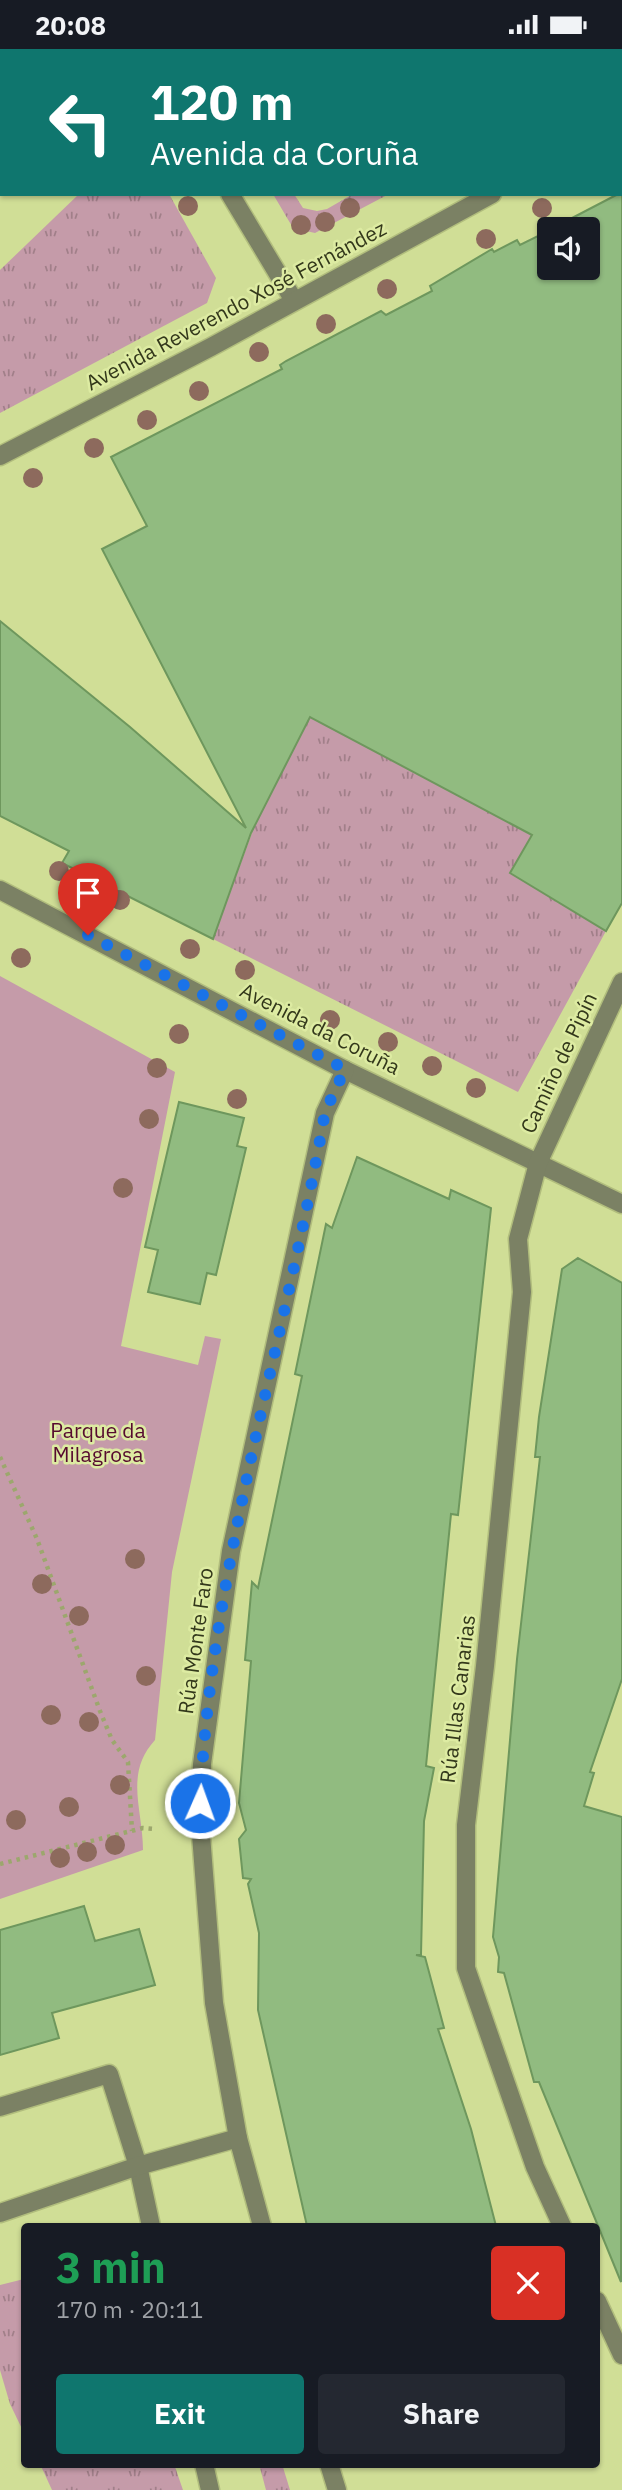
<!DOCTYPE html>
<html lang="en">
<head>
<meta charset="utf-8">
<style>
	:root { --surface:#171b24; --page:#242831; --text:#f1f3f6; --muted:#9ea1a6; --accent:#0f766e }
	body { margin:0; font-family:"IBM Plex Sans",sans-serif; background:var(--page); color:var(--text); height:100vh; display:flex; flex-direction:column; font-size:26px; white-space:nowrap }
	* { box-sizing:border-box; margin:0 }
	p { font-size:23px; color:var(--muted) }
	.icon { flex:none; width:38px; height:38px; fill:none; stroke:currentColor; stroke-width:2; stroke-linecap:round; stroke-linejoin:round }
	.map { position:relative; flex:1; overflow:hidden }
	.drawer { position:absolute; left:21px; top:2174px; width:579px; height:245px; display:flex; flex-direction:column; background:var(--surface); border-radius:7px; box-shadow:0 2px 5px #0004 }
	.drawer>* { flex:none }
	.top-card { position:absolute; left:0px; top:0px; width:623px; height:147px; box-shadow:0 2px 5px #0004; background:#0f766e; color:#fff; overflow:hidden }
	.buttons { position:absolute; left:537px; top:168px; display:grid; gap:14px }
	.buttons a { display:grid; place-items:center; width:63px; height:63px; border-radius:7px; background:var(--surface); box-shadow:0 2px 5px #0004; font-size:35px }
	.pin { position:absolute; display:grid; place-items:center; width:60px; height:60px; color:#fff; margin:-72px -30px; border-radius:50% 50% 50% 0; rotate:-45deg; box-shadow:0 0 7px #0007 }
	.pin .icon { rotate:45deg }
	.me { position:absolute; width:77px; margin:-38px; rotate:2deg; stroke-linejoin:round; filter:drop-shadow(0 0 5px #0008) }
	.turn { display:flex; align-items:center; gap:24px; height:147px; padding:0 35px; font-size:32px }
	.turn .icon { width:91px; height:91px; stroke-width:2.5 }
	.turn b { display:block; font-size:49px; line-height:60px }
	.round { display:grid; place-items:center; flex:none; width:74px; height:74px; border-radius:7px; background:var(--page) }
	.headline { display:flex; align-items:center; justify-content:space-between; height:119px; padding:0 35px }
	h1 { font-size:42px; font-weight:700; line-height:52px; color:#1e9e55 }
	.primary-button { display:flex; gap:14px; margin-top:auto; padding:14px 35px }
	.primary-button a { flex:1; height:80px; border-radius:7px; background:var(--accent); color:#fff; font-size:28px; font-weight:700; line-height:80px; text-align:center }
	.primary-button a+a { background:var(--page); color:var(--text) }
	.status { display:flex; justify-content:space-between; align-items:center; height:49px; padding:0 35px; background:var(--surface); direction:ltr }
	.status svg { height:19px; fill:currentColor }
	.map>svg:first-child { display:block }
	.grass { fill:url(#grass-tufts) }
	.park { fill:#c59ba9 }
	.building { fill:#91bb80; stroke:#6e975d; stroke-width:2 }
	.lines { fill:none; stroke-linecap:round; stroke-linejoin:round }
	.minor-casing { stroke:#b1bd7d; stroke-width:21 }
	.path { stroke:#9ca76d; stroke-width:4.5; stroke-dasharray:3.5 5; stroke-linecap:butt }
	.minor { stroke:#7b8164; stroke-width:18 }
	.tree { fill:#8d6a5d }
	.route { stroke:#1a73e8; stroke-width:12; stroke-dasharray:0 21.6 }
	.labels { text-anchor:middle; stroke-width:5; stroke-linejoin:round; paint-order:stroke }
	.street-label { font-size:21px; fill:#33381b; stroke:#ddeba2 }
	.park-label { font-size:21px; fill:#560b2f; stroke:#ddeba2 }
</style>
</head>
<body>
<div class="status"><b>20:08</b><svg viewBox="0 0 49 12"><path d="M0 12V9h3v3zM5 12V6h3v6zM10 12V3h3v9zM15 12V0h3v12zM26 1h20v11H26zM47 4h2v5h-2z"/></svg></div>
<div class="map">
<svg width="622" height="2441" viewBox="0 0 622 2441">
	<defs>
		<pattern id="grass-tufts" width="24" height="20" patternUnits="userSpaceOnUse" patternTransform="scale(1.75)"><rect width="24" height="20" fill="#c59ba9"/><path d="M3 7l-1-3M5 7V3M7 7l1-3M15 17l-1-3M17 17v-4M19 17l1-3" fill="none" stroke="#a17f89"/></pattern>
	</defs>
	<rect width="100%" height="100%" fill="#d0de96"/>
	<g class="grass">
		<polygon points="79,145 169,145 216,229 207,254 0,364 0,221"/>
		<polygon points="273,145 294,145 303,159 317,162 327,160 353,145 389,145 315,184 293,179"/>
		<polygon points="310,668 533,785 511,824 606,882 518,1043 213,890 253,781"/>
		<polygon points="24,2230 24,2384 10,2355 0,2321 0,2236"/>
		<polygon points="40,2415 174,2415 183,2441 52,2441"/>
		<polygon points="259,2415 282,2415 290,2441 266,2441"/>
	</g>
	<path class="park" d="M 0,927 L 175,1023 L 121,1297 L 198,1316 L 205,1287 L 221,1290 L 172,1523 L 155,1691 C 124,1725 143,1760 143,1801 L 0,1850 Z"/>
	<g class="building">
		<polygon points="622,143 622,854 606,882 510,824 532,786 310,668 251,784 213,890 62,814 69,802 0,767 0,572 130,678 246,779 102,500 147,477 111,408 282,320 280,316 286,312 381,262 386,266 432,242 430,237 492,200 494,203 517,191 520,196 550,181 550,219 588,219 588,180 551,180"/>
		<polygon points="179,1053 244,1069 237,1097 246,1099 216,1226 207,1224 200,1255 148,1243 158,1201 145,1198"/>
		<polygon points="357,1108 449,1150 451,1141 491,1159 458,1466 451,1465 426,1717 434,1719 424,1772 421,1906 416,1906 425,1908 444,1979 438,1980 471,2080 496,2177 307,2177 258,1961 259,1884 248,1835 251,1830 243,1829 239,1790 246,1781 239,1754 251,1612 245,1611 252,1533 258,1539 302,1327 295,1325 326,1175 332,1179"/>
		<polygon points="578,1209 622,1234 622,1630 590,1723 594,1724 584,1757 622,1768 621,2233 539,2033 534,2033 504,1924 498,1923 499,1908 493,1888 517,1610 540,1408 535,1408 539,1368 562,1220"/>
		<polygon points="84,1857 95,1892 139,1880 155,1936 52,1964 59,1989 0,2006 0,1881"/>
	</g>
	<g class="lines">
		<defs>
			<g id="minor">
				<polyline points="149,0 150,2"/>
				<polyline points="0,29 2,30"/>
				<polyline points="621,74 622,74"/>
				<polyline points="230,145 293,250"/>
				<polyline points="0,407 211,298 492,145"/>
				<polyline points="0,841 345,1021 622,1155"/>
				<polyline points="0,2058 109,2025 138,2117 151,2177"/>
				<polyline points="0,2164 138,2117 238,2089"/>
				<polyline points="262,2177 238,2089 214,1954 200,1773 202,1715 231,1502 325,1064 345,1021"/>
				<polyline points="562,2177 535,2118 466,1919 466,1776 485,1617 522,1243 518,1190 538,1114 622,933"/>
				<polyline points="597,2252 622,2306"/>
				<polyline points="204,2415 210,2441"/>
				<polyline points="329,2415 337,2441"/>
			</g>
		</defs>
		<use href="#minor" class="minor-casing"/>
		<g class="path">
			<polyline points="320,0 321,2"/>
			<polyline points="417,0 418,2"/>
			<polyline points="344,2 347,0"/>
			<polyline points="0,1408 37,1490 100,1662 112,1691 128,1713 132,1782"/>
			<polyline points="0,1815 143,1779 154,1780"/>
		</g>
		<use href="#minor" class="minor"/>
	</g>
	<g class="tree">
		<circle cx="188" cy="157" r="10"/>
		<circle cx="350" cy="159" r="10"/>
		<circle cx="542" cy="159" r="10"/>
		<circle cx="325" cy="173" r="10"/>
		<circle cx="301" cy="176" r="10"/>
		<circle cx="486" cy="190" r="10"/>
		<circle cx="387" cy="240" r="10"/>
		<circle cx="326" cy="275" r="10"/>
		<circle cx="259" cy="303" r="10"/>
		<circle cx="199" cy="342" r="10"/>
		<circle cx="147" cy="371" r="10"/>
		<circle cx="94" cy="399" r="10"/>
		<circle cx="33" cy="429" r="10"/>
		<circle cx="59" cy="822" r="10"/>
		<circle cx="120" cy="851" r="10"/>
		<circle cx="190" cy="900" r="10"/>
		<circle cx="21" cy="909" r="10"/>
		<circle cx="245" cy="921" r="10"/>
		<circle cx="330" cy="971" r="10"/>
		<circle cx="179" cy="985" r="10"/>
		<circle cx="388" cy="993" r="10"/>
		<circle cx="432" cy="1017" r="10"/>
		<circle cx="157" cy="1019" r="10"/>
		<circle cx="476" cy="1039" r="10"/>
		<circle cx="237" cy="1050" r="10"/>
		<circle cx="149" cy="1070" r="10"/>
		<circle cx="123" cy="1139" r="10"/>
		<circle cx="135" cy="1510" r="10"/>
		<circle cx="42" cy="1535" r="10"/>
		<circle cx="79" cy="1567" r="10"/>
		<circle cx="146" cy="1627" r="10"/>
		<circle cx="51" cy="1666" r="10"/>
		<circle cx="89" cy="1673" r="10"/>
		<circle cx="120" cy="1736" r="10"/>
		<circle cx="69" cy="1758" r="10"/>
		<circle cx="16" cy="1771" r="10"/>
		<circle cx="115" cy="1796" r="10"/>
		<circle cx="87" cy="1803" r="10"/>
		<circle cx="60" cy="1809" r="10"/>
	</g>
	<g class="lines">
		<path class="route" d="M 88,886 L 345,1020 L 325,1063 C 285,1294 211,1519 200,1754"/>
	</g>
	<g class="labels">
		<g class="street-label">
			<text transform="translate(236 257) rotate(-28)" y="7">Avenida Reverendo Xosé Fernández</text>
			<text transform="translate(320 980) rotate(27)" y="7">Avenida da Coruña</text>
			<text transform="translate(559 1014) rotate(-65)" y="7">Camiño de Pipín</text>
			<text transform="translate(196 1592) rotate(-82)" y="7">Rúa Monte Faro</text>
			<text transform="translate(458 1650) rotate(-83)" y="7">Rúa Illas Canarias</text>
		</g>
		<g class="park-label">
			<text x="98" y="1389">Parque da<tspan x="98" dy="24">Milagrosa</tspan></text>
		</g>
	</g>
</svg>
<div class="buttons">
<a><svg class="icon" aria-label="sound" viewBox="0 0 24 24"><path d="M4 9h4l5-4v14l-5-4H4zM17 9q2 3 0 6"/></svg></a>
</div>
<div class="pin" style="left:88px;top:886px;background:#d93025"><svg class="icon" aria-label="arrive" viewBox="0 0 24 24"><path d="M6 21V4h12l-3 4 3 4H6"/></svg></div>
<svg class="me" style="left:200px;top:1754px" viewBox="-20 -20 40 40"><circle r="17" fill="#1a73e8" stroke="#fff" stroke-width="3"/><path d="M0-11L8 9 0 5-8 9z" fill="#fff"/></svg>
<div class="top-card">
<div class="turn"><svg class="icon" aria-label="left" viewBox="0 0 24 24"><path d="M17 20v-9H6M10 6l-5 5 5 5"/></svg><div><b>120 m</b>Avenida da Coruña</div></div>
</div>
<section class="drawer">
<div class="headline"><div><h1>3 min</h1><p>170 m · 20:11</p></div><a class="round" style="background:#d93025;color:#fff"><svg class="icon" aria-label="close" viewBox="0 0 24 24"><path d="M6 6l12 12M18 6L6 18"/></svg></a></div>
<div class="primary-button"><a>Exit</a><a>Share</a></div>
</section>
</div>
</body>
</html>
